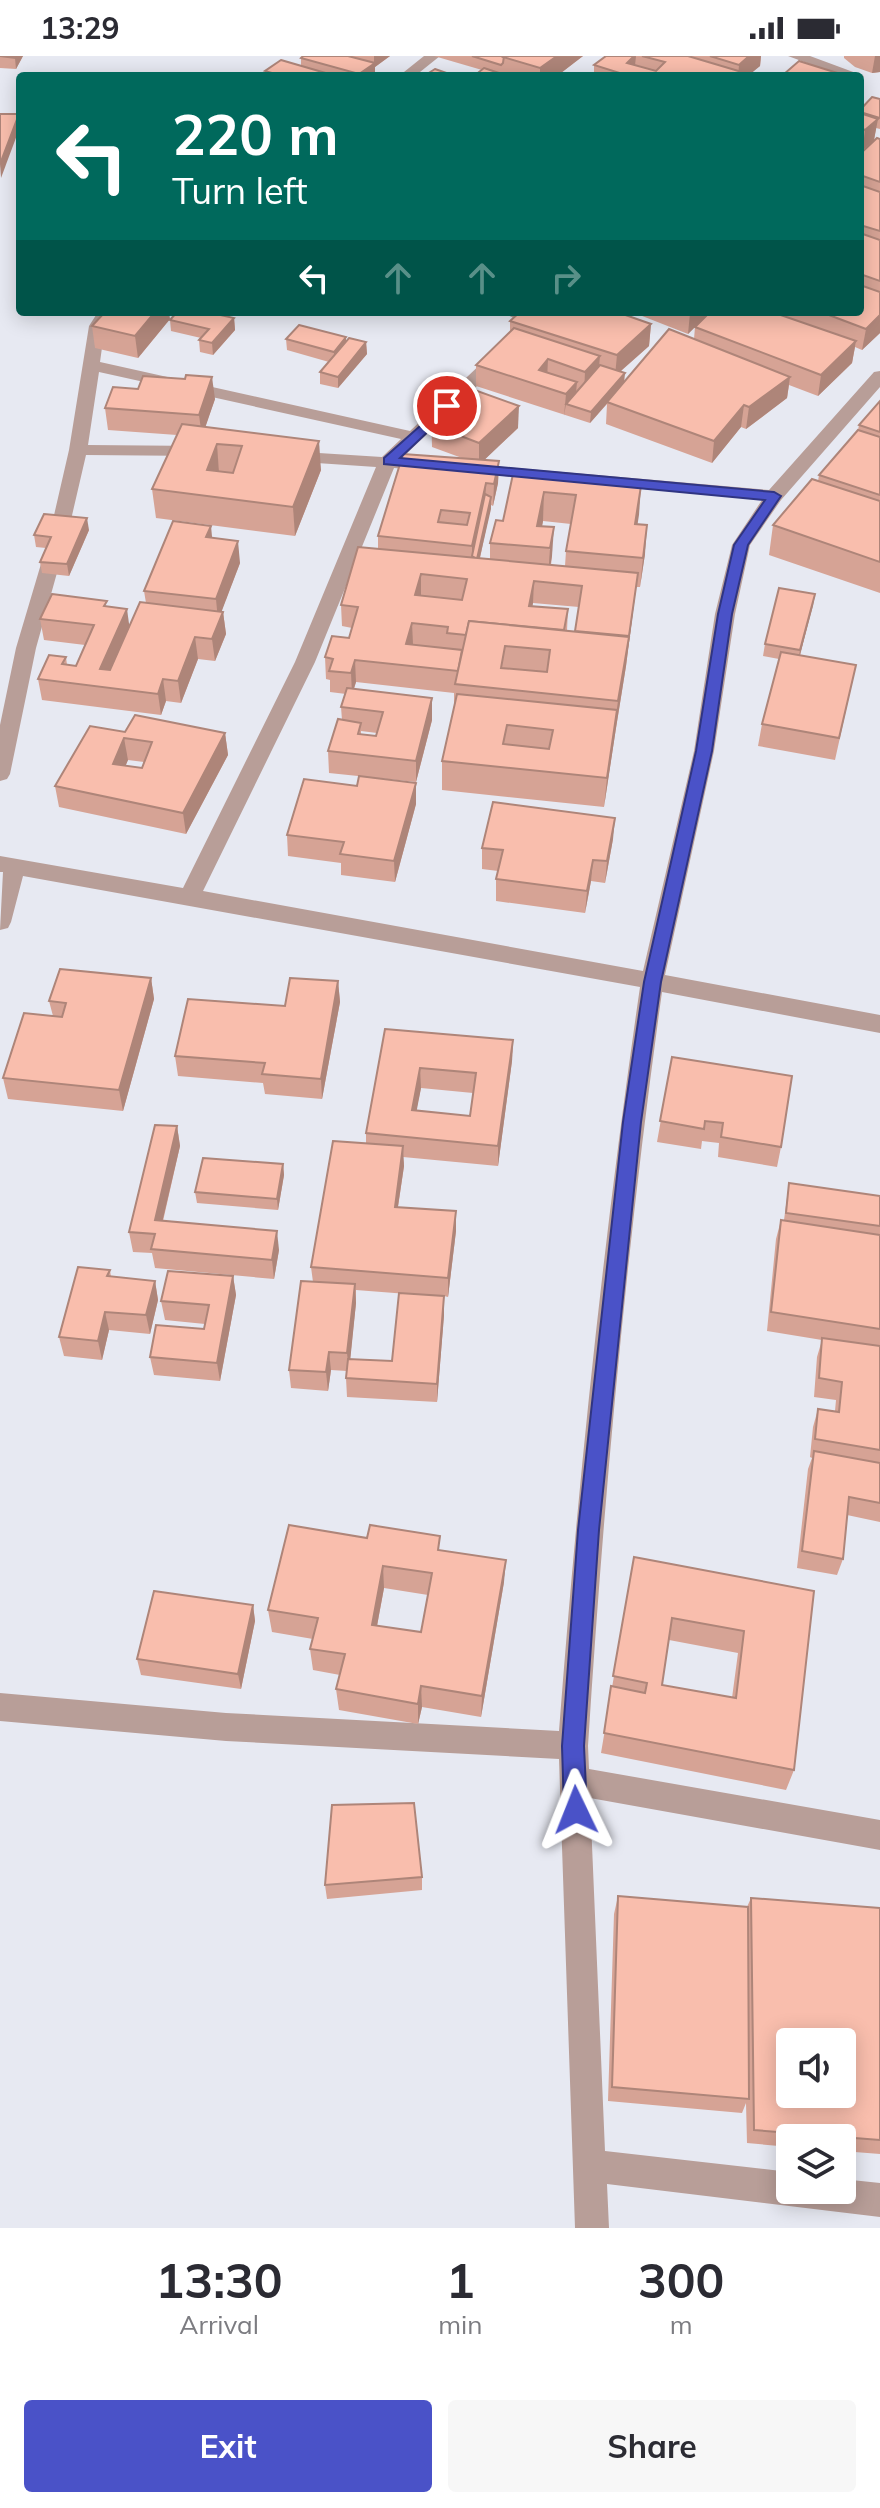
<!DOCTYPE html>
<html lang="en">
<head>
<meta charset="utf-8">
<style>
	:root { --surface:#fff; --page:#f7f7f7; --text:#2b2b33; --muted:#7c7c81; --accent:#4a52c8 }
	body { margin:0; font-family:Mulish,sans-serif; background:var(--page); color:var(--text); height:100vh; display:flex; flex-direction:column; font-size:30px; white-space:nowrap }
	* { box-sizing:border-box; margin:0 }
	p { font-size:26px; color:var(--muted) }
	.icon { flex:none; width:44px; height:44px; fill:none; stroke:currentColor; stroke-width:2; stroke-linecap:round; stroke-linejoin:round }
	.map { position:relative; height:2172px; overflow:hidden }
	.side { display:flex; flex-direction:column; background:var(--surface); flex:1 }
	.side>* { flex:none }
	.hud { position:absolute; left:16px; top:16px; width:848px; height:244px; border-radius:8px; box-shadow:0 4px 20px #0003; background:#00695c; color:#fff; overflow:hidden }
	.buttons { position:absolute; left:776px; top:1972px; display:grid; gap:16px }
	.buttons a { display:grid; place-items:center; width:80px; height:80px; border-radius:8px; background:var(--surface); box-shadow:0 4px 20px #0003; font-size:40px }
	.pin { position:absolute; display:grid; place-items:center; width:68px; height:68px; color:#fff; margin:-34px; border:4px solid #fff; border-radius:50%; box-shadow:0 2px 8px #0007 }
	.me { position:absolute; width:88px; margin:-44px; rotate:358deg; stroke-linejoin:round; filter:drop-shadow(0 0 6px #0008) }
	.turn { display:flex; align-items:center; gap:28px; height:168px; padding:0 24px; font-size:36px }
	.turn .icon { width:104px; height:104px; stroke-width:2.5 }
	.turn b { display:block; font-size:56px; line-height:68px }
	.lanes { display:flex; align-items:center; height:76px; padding:0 24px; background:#0003; justify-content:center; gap:40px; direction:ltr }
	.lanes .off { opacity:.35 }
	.eta { display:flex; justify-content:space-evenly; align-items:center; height:136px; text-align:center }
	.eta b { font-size:48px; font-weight:700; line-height:56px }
	.button { display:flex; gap:16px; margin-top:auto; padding:16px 24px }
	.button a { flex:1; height:92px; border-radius:8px; background:var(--accent); color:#fff; font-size:32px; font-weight:700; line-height:92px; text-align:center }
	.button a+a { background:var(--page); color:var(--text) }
	.status { display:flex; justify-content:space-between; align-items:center; height:56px; padding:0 40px; background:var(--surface); direction:ltr }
	.status svg { height:22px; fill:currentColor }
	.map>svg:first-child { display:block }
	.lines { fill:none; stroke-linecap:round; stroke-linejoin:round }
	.street { fill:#b89e98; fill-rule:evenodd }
	.wall { fill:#d6a395; fill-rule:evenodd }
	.shaded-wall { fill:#ae8579 }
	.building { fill:#f9bead; stroke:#ae8579; stroke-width:2; fill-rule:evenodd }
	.route { fill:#4a52c8; stroke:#303582; stroke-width:2 }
</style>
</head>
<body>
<div class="status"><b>13:29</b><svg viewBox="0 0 49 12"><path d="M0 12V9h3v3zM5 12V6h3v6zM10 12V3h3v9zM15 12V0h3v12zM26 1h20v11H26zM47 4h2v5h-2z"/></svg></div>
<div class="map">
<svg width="880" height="2172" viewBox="0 0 880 2172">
	<rect width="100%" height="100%" fill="#e7e9f2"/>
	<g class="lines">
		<g class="street">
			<polygon points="424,0 440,0 415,20 399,20"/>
			<polygon points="788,0 810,0 864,20 860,24 860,20 842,20"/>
			<path d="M 98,256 L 114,256 L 105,270 L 100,306 L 410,375 L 524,267 L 501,256 L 533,259 L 536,256 L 554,256 L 402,402 L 769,434 L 874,316 L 880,315 L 880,331 L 781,444 L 750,489 L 735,558 L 714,695 L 665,919 L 880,959 L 880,977 L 662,936 C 627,1186 604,1438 588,1690 L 589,1713 L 880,1764 L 880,1794 L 590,1742 L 605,2095 L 790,2116 L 790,2134 L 842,2134 L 842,2123 L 880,2127 L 880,2161 L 607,2128 L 609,2172 L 575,2172 L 559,1703 L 226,1685 L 0,1665 L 0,1637 L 226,1657 L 559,1675 C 578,1426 604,1178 640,931 L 23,820 L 11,866 L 8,872 L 0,874 L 3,816 L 0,816 L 0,800 L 183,832 L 295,606 L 376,411 L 287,405 L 278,400 L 287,395 L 382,401 L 401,383 L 99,316 L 88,389 L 202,390 L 211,395 L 202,400 L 86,399 L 67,481 L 36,592 L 10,718 L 7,723 L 0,725 L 0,669 L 16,592 L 49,481 L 69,394 L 89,270 ZM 394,412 L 504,420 L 762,444 L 732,489 L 715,558 L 694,695 L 643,915 L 203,835 L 315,606 Z"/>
		</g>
	</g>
	<g class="wall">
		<polygon points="0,0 23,0 16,13 0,12"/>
		<polygon points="303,0 390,0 375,11 375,18 372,20 265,20 265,15 301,10 301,2"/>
		<polygon points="434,0 583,0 557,20 474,20 482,14"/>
		<polygon points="606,0 761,0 760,10 749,18 752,20 594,20 594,9"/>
		<polygon points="844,0 880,0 880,16 872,17 855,11 844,2"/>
		<polygon points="880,43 880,73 876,72 874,84 864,94 880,83 880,277 862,294 855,291 852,307 818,340 789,329 787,342 746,373 741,371 712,407 606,368 607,348 590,367 476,330 476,309 510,275 510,265 651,268 649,290 621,315 624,326 694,283 695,271 688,278 632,256 860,256 860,54"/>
		<polygon points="234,262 235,274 213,299 200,296 199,284 201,282 171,275 170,264"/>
		<polygon points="170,263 138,302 95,292 92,270"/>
		<polygon points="346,281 346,285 366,286 367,298 338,332 320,328 320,316 329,306 287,294 286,283"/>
		<polygon points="138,333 215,343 205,371 321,414 295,480 156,462 152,433 177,379 108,374 105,352"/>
		<polygon points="880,345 880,537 769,499 773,469 818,425 819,419 858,374 859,369"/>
		<path d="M 431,348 L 518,372 L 484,404 L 499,405 L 498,427 L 493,450 L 491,449 L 480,502 L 490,503 L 490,487 L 503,465 L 513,418 L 641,430 L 637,468 L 645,498 L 640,531 L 636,531 L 626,610 L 616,672 L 604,751 L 442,734 L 442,705 L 454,650 L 454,637 L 356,626 L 354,633 L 432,642 L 432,664 L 416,726 L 329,717 L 328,695 L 342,664 L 341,651 L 346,638 L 330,636 L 330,624 L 326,623 L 325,601 L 349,582 L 352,572 L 342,570 L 341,549 L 378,493 L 378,480 L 462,402 L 432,391 ZM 543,465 L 571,468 L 566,495 L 565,510 L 551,509 L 552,500 L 542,470 ZM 533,547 L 579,551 L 575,575 L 567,575 L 568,553 L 532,550 ZM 361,675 L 377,677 L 376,680 L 361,678 Z"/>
		<polygon points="89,474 69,520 42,517 40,506 46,492 36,491 34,479"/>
		<polygon points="212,482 240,507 221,556 223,556 226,578 215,605 198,603 181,647 166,645 161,659 42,644 38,623 66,601 67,609 76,610 85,589 44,584 40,563 108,551 129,570 146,547 144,535"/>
		<polygon points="815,538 800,600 856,609 835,704 758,690 762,668 779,603 763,600 765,588"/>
		<path d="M 125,676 L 225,677 L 228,699 L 186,778 L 59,751 L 55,730 ZM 128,704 L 144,706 L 142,712 L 125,710 Z"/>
		<polygon points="416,727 416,748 395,826 341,819 341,807 288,800 287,779 357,730"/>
		<polygon points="613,783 605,827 591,825 585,857 496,845 496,823 498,815 482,813 482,792"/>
		<polygon points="151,922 154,943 123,1055 8,1043 3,1022 53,960 49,945"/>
		<polygon points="338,925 340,946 322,1043 265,1038 263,1027 178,1020 175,1000"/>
		<path d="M 385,973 L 513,984 L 512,1005 L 498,1110 L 403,1101 L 404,1110 L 398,1151 L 456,1155 L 456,1175 L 448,1241 L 444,1240 L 444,1259 L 437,1346 L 347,1341 L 346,1322 L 347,1315 L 331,1314 L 328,1335 L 291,1332 L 289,1314 L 313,1226 L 311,1211 L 366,1088 L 366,1077 ZM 421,1032 L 473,1037 L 470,1060 L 416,1055 ZM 356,1234 L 433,1240 L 392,1305 L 350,1303 L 356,1247 Z"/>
		<polygon points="672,1001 781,1091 777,1111 718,1101 719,1087 702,1085 701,1093 657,1086"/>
		<polygon points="177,1070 180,1090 163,1165 279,1194 274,1223 155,1212 152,1197 133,1196 129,1176"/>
		<polygon points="283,1108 284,1119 278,1154 197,1147 195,1136"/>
		<polygon points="789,1127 880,1140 880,1466 847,1459 843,1503 837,1519 797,1512 808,1413 812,1402 810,1401 813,1371 818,1353 835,1355 836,1344 814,1341 817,1301 822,1284 767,1275 776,1183 781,1164 784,1164"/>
		<polygon points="110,1214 111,1221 155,1225 158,1244 150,1278 109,1274 102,1304 64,1300 59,1281"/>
		<polygon points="233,1220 236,1239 220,1325 154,1319 150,1301 204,1273 205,1268 165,1264 161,1245"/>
		<path d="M 289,1469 L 440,1494 L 504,1526 L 481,1661 L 422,1651 L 418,1668 L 339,1654 L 336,1633 L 340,1619 L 313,1614 L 310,1593 L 313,1583 L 272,1576 L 268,1554 ZM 384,1532 L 428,1539 L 421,1576 L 377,1570 Z"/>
		<path d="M 634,1501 L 814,1535 L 794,1714 L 786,1734 L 601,1697 ZM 669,1584 L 738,1597 L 732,1642 L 662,1629 Z"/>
		<polygon points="253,1549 255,1565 241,1633 141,1619 137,1603"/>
		<polygon points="422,1821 422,1834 327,1843 325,1829"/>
		<polygon points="618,1840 747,1851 751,1842 880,1852 880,2098 842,2095 842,2082 790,2082 790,2091 747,2087 746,2047 742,2057 608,2045 614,1858"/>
	</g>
	<g class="shaded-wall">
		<polygon points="16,0 23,0 16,13 15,2"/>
		<polygon points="374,0 390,0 375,11 375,18 372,20 359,20 359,18 374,7"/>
		<polygon points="557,0 583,0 557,20 540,20 540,12"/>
		<polygon points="634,0 636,0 634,19 627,7"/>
		<polygon points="749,0 761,0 760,10 748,20 738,20 739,9"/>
		<polygon points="875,0 880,0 880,16 872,17"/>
		<polygon points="19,58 20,71 1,122 0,108"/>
		<polygon points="878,63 874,84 864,93 861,109 860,110 860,92 863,90 865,74"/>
		<polygon points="155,256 169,256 170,263 138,302 135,280"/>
		<polygon points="690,256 710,256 688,278 690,257"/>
		<polygon points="880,259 880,277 862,294 866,273"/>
		<polygon points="234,262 235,274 213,299 212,287"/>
		<polygon points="651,268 649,290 615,320 617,299"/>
		<polygon points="346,281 346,293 334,307 334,296"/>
		<polygon points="856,285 852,307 818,340 821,319"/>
		<polygon points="366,286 367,298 338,332 338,321"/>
		<polygon points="600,300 598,321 584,337 585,316"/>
		<polygon points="548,303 547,325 539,314"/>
		<polygon points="625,317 624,328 590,367 591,356"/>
		<polygon points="212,321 215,343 202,381 199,359"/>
		<polygon points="790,321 787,342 746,373 749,351"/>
		<polygon points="577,326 575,348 566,348 564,360 566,338"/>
		<polygon points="744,349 741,371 712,407 714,385"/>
		<polygon points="519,350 518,372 479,409 479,387"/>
		<polygon points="319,385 321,414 295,480 293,451"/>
		<polygon points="217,388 219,417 207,414"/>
		<polygon points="499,405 498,427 493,450 494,428"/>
		<polygon points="486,427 485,449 472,500 472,490"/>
		<polygon points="641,430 639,459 633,497 635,468"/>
		<polygon points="544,436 543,465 538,491 537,470"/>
		<polygon points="491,441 491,453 477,514 477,503"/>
		<polygon points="87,462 89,474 69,520 67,508"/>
		<polygon points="647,469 645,498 640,531 643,502"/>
		<polygon points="211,470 213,491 206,481"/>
		<polygon points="554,471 552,500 548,522 550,492"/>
		<polygon points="238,485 240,507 218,565 216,543"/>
		<polygon points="638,517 626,610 616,672 604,751 607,722 618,645"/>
		<polygon points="421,518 421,539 415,539"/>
		<polygon points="534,525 533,547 528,572 529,550"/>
		<polygon points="815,538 813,550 798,606 800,594"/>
		<polygon points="127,553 130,575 106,631 100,613"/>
		<polygon points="223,556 226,578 215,605 212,583"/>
		<polygon points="412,567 413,588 406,588"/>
		<polygon points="195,581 198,603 181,647 178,625"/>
		<polygon points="355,604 356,626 352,638 351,617"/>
		<polygon points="163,623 166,645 161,659 158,638"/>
		<polygon points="432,642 432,664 416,726 416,705"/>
		<polygon points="225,677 228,699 186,778 183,757"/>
		<polygon points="124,682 128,704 117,730 113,708"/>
		<polygon points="416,727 416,748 395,826 394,805"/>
		<polygon points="615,762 613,783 605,827 607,805"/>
		<polygon points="593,804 591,825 585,857 587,835"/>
		<polygon points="151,922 154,943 123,1055 119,1034"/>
		<polygon points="338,925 340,946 322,1043 321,1023"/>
		<polygon points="513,984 512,1005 498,1110 498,1090"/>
		<polygon points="420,1012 421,1032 413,1074 412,1054"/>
		<polygon points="177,1070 180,1090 158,1184 155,1164"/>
		<polygon points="403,1090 404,1110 395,1170 395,1151"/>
		<polygon points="283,1108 284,1119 278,1154 277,1143"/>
		<polygon points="456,1155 456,1175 448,1241 448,1222"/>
		<polygon points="277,1175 279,1194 274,1223 272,1204"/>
		<polygon points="233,1220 236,1239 220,1325 217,1307"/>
		<polygon points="155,1225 158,1244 150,1278 146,1259"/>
		<polygon points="355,1228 356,1247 349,1316 347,1297"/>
		<polygon points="444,1240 444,1259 437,1346 437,1328"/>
		<polygon points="105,1256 109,1274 102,1304 98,1285"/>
		<polygon points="329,1296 331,1314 328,1335 326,1316"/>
		<polygon points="506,1504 504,1526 481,1661 482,1640"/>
		<polygon points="383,1510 384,1532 373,1591 372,1569"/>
		<polygon points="253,1549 255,1565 241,1633 238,1618"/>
		<polygon points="421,1630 422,1651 418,1668 418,1648"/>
	</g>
	<g class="building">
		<polygon points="0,0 16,0 15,2"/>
		<polygon points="303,0 348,0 375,7 359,18 301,2"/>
		<polygon points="472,0 504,0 503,7 501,9"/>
		<polygon points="504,0 557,0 540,12 503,1"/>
		<polygon points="606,0 634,0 627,7 656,15 665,6 642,0 688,0 752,19 629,20 594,9"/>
		<polygon points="710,0 749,0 739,9"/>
		<polygon points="281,4 336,20 282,20 265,15"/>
		<polygon points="799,5 847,20 791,20 784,18"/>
		<polygon points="484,12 508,20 474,20"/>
		<polygon points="435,13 452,19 450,20 424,20"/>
		<polygon points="872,41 880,43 880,62 860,56 860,54"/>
		<polygon points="860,57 878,63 865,74 860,72"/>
		<polygon points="0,58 19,58 0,108"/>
		<polygon points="877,82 880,83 880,126 860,119 860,98"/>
		<polygon points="860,129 880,136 880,175 860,169"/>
		<polygon points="860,177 880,184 880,225 860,218"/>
		<polygon points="860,229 880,236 880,259 866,273 821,256 860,256"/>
		<polygon points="105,256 155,256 135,280 92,270"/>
		<polygon points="177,256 207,256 234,262 212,287 199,284 209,273 170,264"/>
		<polygon points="520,256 617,256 651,268 617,299 510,265"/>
		<polygon points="710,256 772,256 856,285 821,319 695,271"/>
		<polygon points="299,269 346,281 334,296 286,283"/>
		<polygon points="514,272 600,300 585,316 548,303 539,314 577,326 566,338 476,309"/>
		<polygon points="669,273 790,321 749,351 744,349 714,385 607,346"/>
		<polygon points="349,282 366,286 338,321 320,316"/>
		<polygon points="600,309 625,317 591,356 566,348"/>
		<polygon points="186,319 212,321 199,359 105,352 113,331 138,333 143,320 185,323"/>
		<polygon points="455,327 519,350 479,387 432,369 448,354 431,348"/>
		<polygon points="880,345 880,376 859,369"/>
		<path d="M 182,368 L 319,385 L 293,451 L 152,433 ZM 217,388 L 242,390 L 233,417 L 207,414 Z"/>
		<polygon points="858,374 880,381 880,439 819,419"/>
		<path d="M 403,398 L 499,405 L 494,428 L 486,427 L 472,490 L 378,480 ZM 441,454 L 470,457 L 467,469 L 438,466 Z"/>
		<polygon points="513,418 641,430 635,468 647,469 643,502 566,495 576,439 544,436 537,470 554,471 550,492 490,487 496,464 503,465"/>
		<polygon points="812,423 880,445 880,506 773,469"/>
		<polygon points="485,438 491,441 477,503 472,500"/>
		<polygon points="44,458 87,462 67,508 40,506 51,481 34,479"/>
		<polygon points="173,465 211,470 206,481 238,485 216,543 144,535"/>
		<path d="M 358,491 L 638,517 L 629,580 L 575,575 L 582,530 L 534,525 L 529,550 L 568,553 L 564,574 L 469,565 L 466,579 L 447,577 L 448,571 L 412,567 L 406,588 L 462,594 L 458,615 L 355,604 L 351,617 L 329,615 L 333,603 L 325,601 L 332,580 L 349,582 L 358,551 L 341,549 ZM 421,518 L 467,523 L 462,544 L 415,539 Z"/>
		<polygon points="779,532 815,538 800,594 765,588"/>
		<polygon points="52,538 107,545 104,550 127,553 100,613 110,614 140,546 223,556 212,583 195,581 178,625 163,623 158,638 38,623 49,599 66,601 62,608 76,610 94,569 40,563"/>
		<path d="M 469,565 L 629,581 L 618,645 L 455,628 ZM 505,590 L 550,594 L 547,616 L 501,612 Z"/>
		<polygon points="781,596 856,609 839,682 762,668"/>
		<polygon points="347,632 432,642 416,705 328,695 338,663 361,667 358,678 376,680 383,656 341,651"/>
		<path d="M 457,638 L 617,654 L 607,722 L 442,705 ZM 507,669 L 553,674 L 549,693 L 503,688 Z"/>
		<path d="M 135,659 L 225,677 L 183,757 L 55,730 L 90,670 L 125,676 ZM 124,682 L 152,686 L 142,712 L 113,708 Z"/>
		<polygon points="359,720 416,727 394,805 340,798 344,786 287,779 304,723 357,730"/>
		<polygon points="493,746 615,762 607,805 593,804 587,835 496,823 503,794 482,792"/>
		<polygon points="60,913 151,922 119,1034 3,1022 24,957 62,961 66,947 49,945"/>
		<polygon points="290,922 338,925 321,1023 262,1018 265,1007 175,1000 188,943 285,950"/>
		<path d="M 385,973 L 513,984 L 498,1090 L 366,1077 ZM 420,1012 L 476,1017 L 470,1060 L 412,1054 Z"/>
		<polygon points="672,1001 792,1020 781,1091 721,1081 723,1067 705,1065 704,1073 660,1065"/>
		<polygon points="155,1069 177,1070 155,1164 277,1175 272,1204 151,1193 155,1178 129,1176"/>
		<polygon points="333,1085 403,1090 395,1151 456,1155 448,1222 311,1211"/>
		<polygon points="203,1102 283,1108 277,1143 195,1136"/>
		<polygon points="789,1127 880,1140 880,1170 786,1157"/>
		<polygon points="781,1164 880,1179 880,1273 771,1256"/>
		<polygon points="78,1211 110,1214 107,1220 155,1225 146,1259 105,1256 98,1285 59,1281"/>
		<polygon points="168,1215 233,1220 217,1307 150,1301 156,1269 204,1273 209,1249 161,1245"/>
		<polygon points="301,1225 355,1228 347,1297 329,1296 326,1316 289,1314"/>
		<polygon points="399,1237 444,1240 437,1328 346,1322 348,1303 392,1305"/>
		<polygon points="822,1282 880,1290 880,1394 815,1383 818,1353 839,1356 842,1326 819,1322"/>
		<polygon points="814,1395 880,1407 880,1447 849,1441 843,1503 802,1495"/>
		<path d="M 289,1469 L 367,1482 L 370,1469 L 440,1480 L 438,1494 L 506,1504 L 482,1640 L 421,1630 L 418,1648 L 336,1633 L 345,1598 L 310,1593 L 318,1562 L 268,1554 ZM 383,1510 L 432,1517 L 421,1576 L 372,1569 Z"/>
		<path d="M 634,1501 L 814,1535 L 794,1714 L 604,1677 L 611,1630 L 645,1637 L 647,1627 L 613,1620 ZM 672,1562 L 744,1575 L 736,1642 L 662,1629 Z"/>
		<polygon points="154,1535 253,1549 238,1618 137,1603"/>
		<polygon points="414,1747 422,1821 325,1829 332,1749"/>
		<polygon points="618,1840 748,1851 749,2043 612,2031"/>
		<path d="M 751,1842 L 880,1852 L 880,2084 L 754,2074 ZM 790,1986 L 842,1986 L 842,2038 L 790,2038 Z"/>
	</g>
	<polygon class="route" points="447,346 452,347 452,353 400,402 774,436 781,440 748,489 732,558 712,695 661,926 641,1066 599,1474 584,1690 587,1754 584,1762 576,1765 568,1762 564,1754 562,1690 578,1474 623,1066 644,926 696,695 718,558 734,489 765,444 384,408 384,402"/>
</svg>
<div class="buttons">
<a><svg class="icon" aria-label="sound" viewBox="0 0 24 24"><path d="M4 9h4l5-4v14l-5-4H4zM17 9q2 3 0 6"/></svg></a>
<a><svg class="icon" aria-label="layers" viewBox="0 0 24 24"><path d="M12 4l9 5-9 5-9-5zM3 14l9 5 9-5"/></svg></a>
</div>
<div class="pin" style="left:447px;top:350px;background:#d93025"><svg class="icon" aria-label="arrive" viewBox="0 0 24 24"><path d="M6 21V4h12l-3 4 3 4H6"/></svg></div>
<svg class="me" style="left:576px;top:1754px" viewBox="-20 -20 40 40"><path d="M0-17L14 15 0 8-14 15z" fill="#4a52c8" stroke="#fff" stroke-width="4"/></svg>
<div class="hud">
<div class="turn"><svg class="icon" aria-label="left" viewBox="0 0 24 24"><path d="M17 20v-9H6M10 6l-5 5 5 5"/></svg><div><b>220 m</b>Turn left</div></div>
<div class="lanes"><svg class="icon" aria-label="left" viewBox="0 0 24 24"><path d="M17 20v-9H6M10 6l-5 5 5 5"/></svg><svg class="icon off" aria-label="ahead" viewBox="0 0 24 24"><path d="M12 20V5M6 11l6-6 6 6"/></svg><svg class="icon off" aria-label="ahead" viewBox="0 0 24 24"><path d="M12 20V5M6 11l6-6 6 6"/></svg><svg class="icon off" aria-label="right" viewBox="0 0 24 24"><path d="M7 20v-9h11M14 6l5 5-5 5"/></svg></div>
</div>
</div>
<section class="side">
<div class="eta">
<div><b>13:30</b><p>Arrival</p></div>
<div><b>1</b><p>min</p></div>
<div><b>300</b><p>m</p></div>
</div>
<div class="button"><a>Exit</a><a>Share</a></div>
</section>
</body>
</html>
